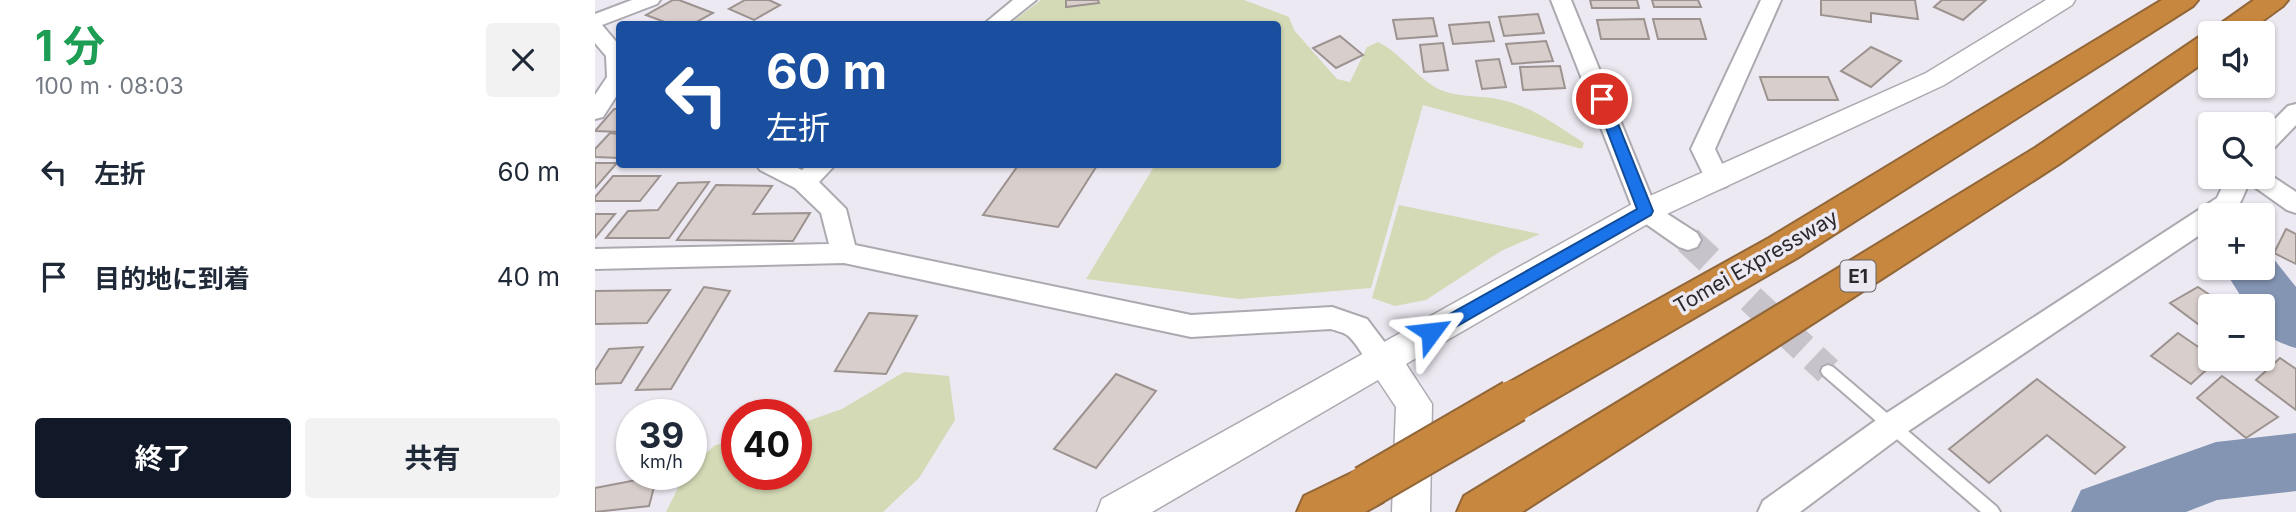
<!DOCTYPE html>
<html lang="ja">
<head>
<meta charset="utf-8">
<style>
	:root { --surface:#fff; --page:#f2f2f3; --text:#1f2937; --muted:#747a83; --accent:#111827 }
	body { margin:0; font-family:Inter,"Noto Sans JP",sans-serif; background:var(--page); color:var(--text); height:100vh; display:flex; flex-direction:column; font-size:26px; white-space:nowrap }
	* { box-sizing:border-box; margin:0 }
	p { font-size:23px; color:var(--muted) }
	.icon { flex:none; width:38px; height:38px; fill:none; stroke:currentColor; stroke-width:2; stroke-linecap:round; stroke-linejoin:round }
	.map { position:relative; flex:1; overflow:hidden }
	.drawer { display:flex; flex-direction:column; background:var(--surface); width:595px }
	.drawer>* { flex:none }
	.hud { position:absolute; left:21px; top:21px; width:665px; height:147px; border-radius:7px; box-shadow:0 2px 5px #0004; background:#1a4fa0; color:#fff; overflow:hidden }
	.controls { position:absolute; left:1603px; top:21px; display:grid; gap:14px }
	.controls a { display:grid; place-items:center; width:77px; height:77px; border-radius:7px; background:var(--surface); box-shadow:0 2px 5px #0004; font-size:35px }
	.speed { position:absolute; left:21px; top:399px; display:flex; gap:14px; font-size:35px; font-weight:700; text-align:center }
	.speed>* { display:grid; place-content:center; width:91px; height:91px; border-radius:50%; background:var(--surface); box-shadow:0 2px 5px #0004; line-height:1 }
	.speed small { font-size:18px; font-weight:400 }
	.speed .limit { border:10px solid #d22; background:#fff; color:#111 }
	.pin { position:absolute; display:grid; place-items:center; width:60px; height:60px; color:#fff; margin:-30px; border:4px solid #fff; border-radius:50%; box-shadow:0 2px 7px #0007 }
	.me { position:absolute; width:77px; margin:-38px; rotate:60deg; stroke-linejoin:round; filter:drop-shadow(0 0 5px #0008) }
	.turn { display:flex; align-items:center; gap:24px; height:147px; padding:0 35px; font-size:32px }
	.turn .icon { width:91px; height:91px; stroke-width:2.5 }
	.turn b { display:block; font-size:49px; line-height:60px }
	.round { display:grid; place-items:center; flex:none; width:74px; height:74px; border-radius:7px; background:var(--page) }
	.headline { display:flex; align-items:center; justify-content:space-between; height:119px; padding:0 35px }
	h1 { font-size:42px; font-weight:700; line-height:52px; color:#1e9e55 }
	.primary-button { display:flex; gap:14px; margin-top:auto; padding:14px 35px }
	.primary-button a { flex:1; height:80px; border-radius:7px; background:var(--accent); color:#fff; font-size:28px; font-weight:700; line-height:80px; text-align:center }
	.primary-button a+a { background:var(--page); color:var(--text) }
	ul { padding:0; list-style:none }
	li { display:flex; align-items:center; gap:21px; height:105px; padding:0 35px }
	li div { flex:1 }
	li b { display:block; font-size:26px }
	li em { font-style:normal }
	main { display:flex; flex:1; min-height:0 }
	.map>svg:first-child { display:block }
	.green { fill:#d4dab6 }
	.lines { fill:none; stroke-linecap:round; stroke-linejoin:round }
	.river { fill:#8395b3; fill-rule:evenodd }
	.building { fill:#d8cecb; stroke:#9c9390; stroke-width:2 }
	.minor-tunnel { stroke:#c6c3ca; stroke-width:29; stroke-dasharray:29 14; stroke-linecap:butt }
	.service-casing { stroke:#ada9b1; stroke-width:4 }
	.minor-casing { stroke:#ada9b1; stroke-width:4 }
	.tertiary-casing { stroke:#ada9b1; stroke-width:3 }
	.motorway-casing { stroke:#916638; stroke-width:4 }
	.service { fill:#fff; fill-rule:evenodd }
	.minor { fill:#fff; fill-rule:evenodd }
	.tertiary { fill:#fff; fill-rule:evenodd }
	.motorway { fill:#c8873e; fill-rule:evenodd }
	.motorway-bridge-casing { stroke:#916638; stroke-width:46; stroke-linecap:butt }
	.motorway-bridge { stroke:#c8873e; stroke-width:42 }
	.route { fill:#1a73e8; stroke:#114b97; stroke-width:2 }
	.labels { text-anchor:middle; stroke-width:7; stroke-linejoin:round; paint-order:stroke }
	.shield { fill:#ede9f2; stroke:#656367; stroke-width:2 }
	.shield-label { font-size:19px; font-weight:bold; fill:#2b292c }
	.street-label { font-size:21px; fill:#2b292c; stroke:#ede9f2 }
</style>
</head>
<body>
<main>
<section class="drawer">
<div class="headline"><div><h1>1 分</h1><p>100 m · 08:03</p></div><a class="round"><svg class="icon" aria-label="close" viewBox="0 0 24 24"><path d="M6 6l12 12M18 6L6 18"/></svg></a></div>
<ul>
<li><svg class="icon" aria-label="left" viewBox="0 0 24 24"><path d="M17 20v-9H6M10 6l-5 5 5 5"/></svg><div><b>左折</b></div><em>60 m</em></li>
<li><svg class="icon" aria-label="arrive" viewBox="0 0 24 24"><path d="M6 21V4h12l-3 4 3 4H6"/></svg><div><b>目的地に到着</b></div><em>40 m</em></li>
</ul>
<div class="primary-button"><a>終了</a><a>共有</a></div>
</section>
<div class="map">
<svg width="1701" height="512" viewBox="0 0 1701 512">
	<rect width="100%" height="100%" fill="#ede9f2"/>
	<g class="green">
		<path d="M 446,0 L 649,0 L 694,17 L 699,30 L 742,79 L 755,82 L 772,47 L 783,42 C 804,52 818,73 838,86 C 857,98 881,95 902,99 C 935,105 961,125 989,143 L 987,149 L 828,105 L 776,288 L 644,299 L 491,279 L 560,165 L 682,164 L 683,112 L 686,111 L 682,111 L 682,24 L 414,24 Z"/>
		<polygon points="804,205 945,234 906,251 831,300 800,306 777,298"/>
		<polygon points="309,372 354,376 360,420 324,478 288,512 71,512 90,474 96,474 96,467 120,445 142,441 142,474 201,474 201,425 247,409"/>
	</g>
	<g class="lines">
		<g class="river">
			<path d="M 1668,251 L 1674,253 L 1701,287 L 1701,348 C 1673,339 1668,336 1668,306 L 1652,306 L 1628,268 L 1668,268 Z"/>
			<polygon points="1701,433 1701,491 1622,500 1591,512 1476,512 1486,490 1621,442"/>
		</g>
	</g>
	<g class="building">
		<polygon points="78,0 84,0 118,13 98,24 75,24 51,15"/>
		<polygon points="150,0 174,0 185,5 159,20 134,9"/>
		<polygon points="471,0 503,0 504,3 471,7"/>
		<polygon points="995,0 1042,0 1044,8 997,8"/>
		<polygon points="1057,0 1103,0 1106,7 1059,7"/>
		<polygon points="1226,0 1320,0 1323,19 1276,13 1276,22 1226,15"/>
		<polygon points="1347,0 1391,0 1368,20 1339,7"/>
		<polygon points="943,14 949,33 909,36 904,17"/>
		<polygon points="838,18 842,36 802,39 798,20"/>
		<polygon points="1049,19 1054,39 1006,39 1002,20"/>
		<polygon points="1058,19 1105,19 1111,39 1063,39"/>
		<polygon points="894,22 899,41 858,44 854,25"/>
		<polygon points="745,36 768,55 741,68 718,48"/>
		<polygon points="951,41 958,61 917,64 911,44"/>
		<polygon points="848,43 853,70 829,72 825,45"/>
		<polygon points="1276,47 1306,61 1276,87 1246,71"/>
		<polygon points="904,59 911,87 887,89 881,61"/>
		<polygon points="965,66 970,88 928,90 925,67"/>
		<polygon points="1165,77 1233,77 1243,100 1173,100"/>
		<polygon points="19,109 24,109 24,132 0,131"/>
		<polygon points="15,133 24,134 24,158 0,157 0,149"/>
		<polygon points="0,163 22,163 0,188"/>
		<polygon points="424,164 503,164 463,227 388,215"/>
		<polygon points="18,176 65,176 45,201 0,201 0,197"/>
		<polygon points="114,182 74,238 11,238 33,211 63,210 83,183"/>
		<polygon points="121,185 177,186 158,214 215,213 198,241 82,240"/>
		<polygon points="0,214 20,214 0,238"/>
		<polygon points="1691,229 1701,234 1701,264 1679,253"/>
		<polygon points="109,287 135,291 76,389 41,390"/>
		<polygon points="1603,287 1631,306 1615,306 1615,327 1611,330 1575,303"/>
		<polygon points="75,290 52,323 0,324 0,291"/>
		<polygon points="274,313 322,316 291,374 240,371"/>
		<polygon points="1583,333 1615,355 1615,359 1622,360 1596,384 1556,356"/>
		<polygon points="48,347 26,383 0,384 0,371 14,349"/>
		<polygon points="1685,358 1701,369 1701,410 1661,380"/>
		<polygon points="521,374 561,391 501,468 459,449"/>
		<polygon points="1627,376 1683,417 1651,438 1602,398"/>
		<polygon points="1442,379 1530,447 1500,474 1452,435 1394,483 1354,449"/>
		<polygon points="62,476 54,506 0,512 0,488"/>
	</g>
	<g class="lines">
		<polyline class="minor-tunnel" points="1093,240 1233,371"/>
		<defs>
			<polygon id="service" points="1233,365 1238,367 1402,507 1405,512 1386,512 1228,375 1226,371 1228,367"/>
			<g id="minor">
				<polygon points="37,0 65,0 62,4 7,25 24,45 24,92 8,117 0,119 0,95 12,77 11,56 0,43 0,14"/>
				<polygon points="418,0 441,0 411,24 389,24"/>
				<polygon points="956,0 976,0 1060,206 1102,233 1106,240 1102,247 1093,250 1084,247 1041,217"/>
				<polygon points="1166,0 1186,0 1120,149 1135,180 1132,186 1123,189 1114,186 1096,149"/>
				<polygon points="1701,104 1701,125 1676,151 1668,153 1668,131 1693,106"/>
				<path d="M 161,164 L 194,164 L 207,170 L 213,164 L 241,164 L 224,182 L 251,209 L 260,245 L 596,315 L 737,307 L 772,319 L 803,360 L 799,368 C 771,378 770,349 752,335 C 748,332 741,331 736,329 L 596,337 L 249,263 L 0,269 L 0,249 L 234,244 L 226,213 L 200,188 L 165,170 Z"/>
				<path d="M 1668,170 L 1701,192 L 1701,213 L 1692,210 L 1654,183 C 1643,207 1644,215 1615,215 L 1615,228 L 1309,434 L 1205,512 L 1163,512 L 1168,501 L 1287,416 L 1622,198 L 1632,177 L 1668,177 Z"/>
			</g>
			<polygon id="tertiary" points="1451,0 1480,0 1477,5 1349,85 1061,219 811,364 837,404 835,512 797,512 801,407 783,380 557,512 502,512 507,499 1039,203 1331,73"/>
			<g id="motorway">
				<polygon points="1567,0 1603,0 1598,6 1202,258 934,414 919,420 904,414 897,401 904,388 1174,238"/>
				<polygon points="1659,0 1693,0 1688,6 1651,33 1617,33 1621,27"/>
				<polygon points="1615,35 1615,58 1464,164 927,512 862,512 869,496 1440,148 1604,37"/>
				<polygon points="771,466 788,472 794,487 788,502 770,512 702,512 709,496"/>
			</g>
		</defs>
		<use href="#service" class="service-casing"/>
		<use href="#minor" class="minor-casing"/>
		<use href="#tertiary" class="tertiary-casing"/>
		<use href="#motorway" class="motorway-casing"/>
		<use href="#service" class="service"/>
		<use href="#minor" class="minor"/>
		<use href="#tertiary" class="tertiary"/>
		<use href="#motorway" class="motorway"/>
		<defs>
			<polyline id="motorway-bridge" points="771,487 919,401"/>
		</defs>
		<use href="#motorway-bridge" class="motorway-bridge-casing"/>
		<use href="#motorway-bridge" class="motorway-bridge"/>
	</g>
	<polygon class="route" points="1007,95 1013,99 1058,211 1056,215 843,337 830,337 828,332 830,328 1042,209 1000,99"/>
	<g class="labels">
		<rect class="shield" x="1245.5" y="260.5" width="35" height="31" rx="5"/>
		<g class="shield-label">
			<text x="1263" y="283">E1</text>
		</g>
		<g class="street-label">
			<text transform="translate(1161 262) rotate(-30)" y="7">Tomei Expressway</text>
		</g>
	</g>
</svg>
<div class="controls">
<a><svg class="icon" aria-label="sound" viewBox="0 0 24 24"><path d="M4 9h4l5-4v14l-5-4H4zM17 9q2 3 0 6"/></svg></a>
<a><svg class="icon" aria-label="search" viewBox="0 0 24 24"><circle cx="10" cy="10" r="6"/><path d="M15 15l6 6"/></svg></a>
<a>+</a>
<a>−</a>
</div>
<div class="speed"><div>39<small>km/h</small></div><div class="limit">40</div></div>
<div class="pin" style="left:1007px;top:99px;background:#d93025"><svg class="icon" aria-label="arrive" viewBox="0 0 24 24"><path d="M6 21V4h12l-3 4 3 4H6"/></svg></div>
<svg class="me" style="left:836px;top:332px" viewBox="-20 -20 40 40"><path d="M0-17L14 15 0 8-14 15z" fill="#1a73e8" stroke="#fff" stroke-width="4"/></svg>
<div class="hud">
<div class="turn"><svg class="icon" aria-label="left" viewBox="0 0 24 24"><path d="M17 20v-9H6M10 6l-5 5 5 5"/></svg><div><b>60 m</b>左折</div></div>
</div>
</div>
</main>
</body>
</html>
